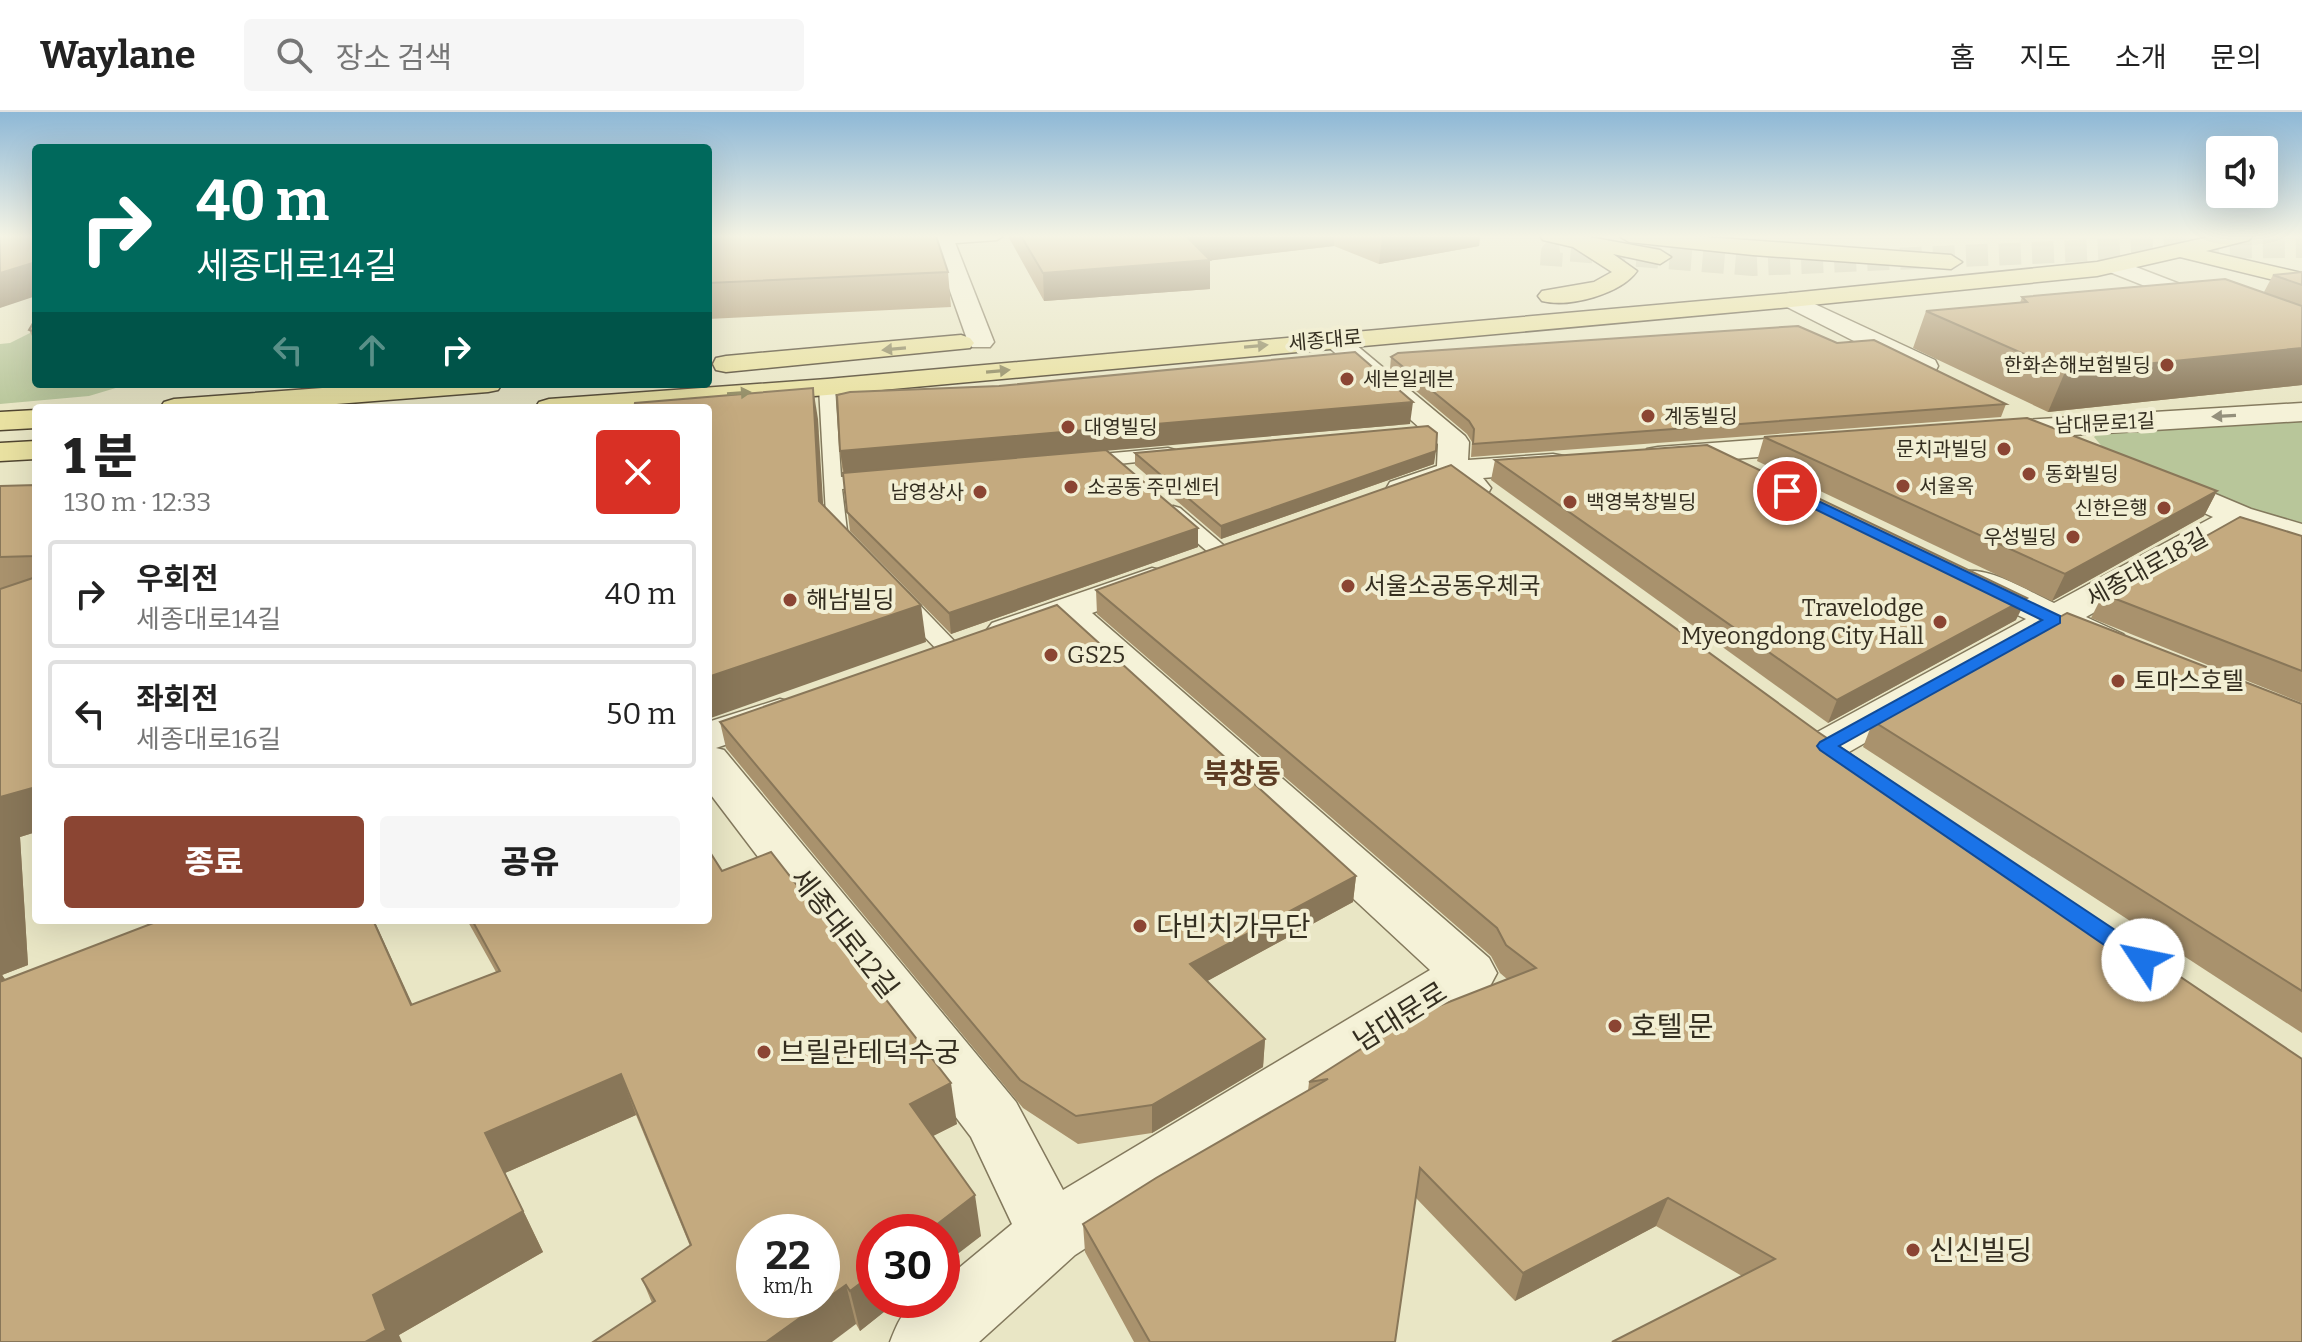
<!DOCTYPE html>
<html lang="ko">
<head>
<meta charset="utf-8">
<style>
	:root { --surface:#fff; --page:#f6f6f6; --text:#222; --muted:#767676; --line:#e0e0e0; --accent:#8b4533 }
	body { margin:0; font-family:Bitter,"Noto Sans KR",serif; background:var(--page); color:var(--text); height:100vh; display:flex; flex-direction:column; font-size:30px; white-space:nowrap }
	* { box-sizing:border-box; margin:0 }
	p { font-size:26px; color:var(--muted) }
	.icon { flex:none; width:44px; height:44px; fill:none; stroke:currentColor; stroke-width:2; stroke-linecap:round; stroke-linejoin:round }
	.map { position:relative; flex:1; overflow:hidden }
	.sheet { position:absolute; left:32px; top:292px; width:680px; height:520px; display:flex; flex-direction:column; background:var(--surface); border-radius:8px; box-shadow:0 8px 32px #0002 }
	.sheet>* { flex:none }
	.banner { position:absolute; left:32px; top:32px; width:680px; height:244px; border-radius:8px; box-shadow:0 8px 32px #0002; background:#00695c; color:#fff; overflow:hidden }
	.fabs { position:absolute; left:2206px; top:24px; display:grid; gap:16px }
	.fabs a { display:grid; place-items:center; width:72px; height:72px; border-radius:8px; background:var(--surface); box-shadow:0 8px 32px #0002; font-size:40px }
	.speed { position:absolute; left:736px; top:1102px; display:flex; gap:16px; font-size:40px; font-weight:700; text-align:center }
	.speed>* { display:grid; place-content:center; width:104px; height:104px; border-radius:50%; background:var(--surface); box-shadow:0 8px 32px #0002; line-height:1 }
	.speed small { font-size:20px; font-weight:400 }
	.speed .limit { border:12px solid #d22; background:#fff; color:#111 }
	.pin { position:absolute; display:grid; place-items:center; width:68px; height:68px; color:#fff; margin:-34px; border:4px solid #fff; border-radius:50%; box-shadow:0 2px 8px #0007 }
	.me { position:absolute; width:88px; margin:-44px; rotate:304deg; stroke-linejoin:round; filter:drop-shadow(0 0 6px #0008) }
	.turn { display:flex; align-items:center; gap:28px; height:168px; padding:0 32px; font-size:36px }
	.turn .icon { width:104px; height:104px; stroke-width:2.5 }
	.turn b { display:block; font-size:56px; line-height:68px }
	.lanes { display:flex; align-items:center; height:76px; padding:0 32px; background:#0003; justify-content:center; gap:40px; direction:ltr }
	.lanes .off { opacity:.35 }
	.round { display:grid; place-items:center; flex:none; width:84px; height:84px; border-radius:8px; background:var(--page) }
	.summary { display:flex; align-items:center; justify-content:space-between; height:136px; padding:0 32px }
	h1 { font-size:48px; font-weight:800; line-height:60px }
	.cta { display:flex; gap:16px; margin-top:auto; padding:16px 32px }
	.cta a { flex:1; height:92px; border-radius:8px; background:var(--accent); color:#fff; font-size:32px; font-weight:800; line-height:92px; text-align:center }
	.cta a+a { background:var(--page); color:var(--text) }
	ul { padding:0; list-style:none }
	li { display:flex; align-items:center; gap:24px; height:108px; margin:0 16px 12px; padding:0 16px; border:4px solid var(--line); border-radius:8px }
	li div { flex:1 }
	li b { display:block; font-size:30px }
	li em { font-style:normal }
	header { display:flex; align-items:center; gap:48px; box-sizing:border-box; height:112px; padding:0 40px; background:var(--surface); border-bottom:2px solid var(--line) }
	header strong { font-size:38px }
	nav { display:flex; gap:44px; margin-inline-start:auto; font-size:28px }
	.search { width:560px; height:72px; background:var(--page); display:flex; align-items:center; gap:20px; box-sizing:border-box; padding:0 28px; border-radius:8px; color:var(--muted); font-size:30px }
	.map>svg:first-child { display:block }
	.green { fill:#b8c69a }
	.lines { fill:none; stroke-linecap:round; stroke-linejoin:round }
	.pedestrian-tunnel { stroke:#c5c1a4; stroke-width:22; stroke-dasharray:22 11; stroke-linecap:butt }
	.service-casing { stroke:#83795d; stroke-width:3 }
	.minor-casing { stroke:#83795d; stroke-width:3 }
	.primary-casing { stroke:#514631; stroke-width:3 }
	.service { fill:#f5f2d8; fill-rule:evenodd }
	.minor { fill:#f5f2d8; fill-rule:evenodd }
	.primary { fill:#e9e1a1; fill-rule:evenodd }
	.wall { fill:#a9926d }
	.shaded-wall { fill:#897759 }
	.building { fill:#c4aa7f; stroke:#897759; stroke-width:2; fill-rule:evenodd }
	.oneway { fill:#8e8860 }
	.oneway2 { fill:#94907c }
	.route { fill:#1a73e8; stroke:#114b97; stroke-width:2 }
	.poi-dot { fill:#8b4533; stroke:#f2efd4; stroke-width:3 }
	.labels { text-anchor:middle; stroke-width:8; stroke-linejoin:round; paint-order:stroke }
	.far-street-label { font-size:20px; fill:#342e20; stroke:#f2efd4 }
	.far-poi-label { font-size:20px; fill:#342e20; stroke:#f2efd4; text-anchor:start }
	.street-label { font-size:24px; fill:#342e20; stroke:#f2efd4 }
	.poi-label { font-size:24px; fill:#342e20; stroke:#f2efd4; text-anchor:start }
	.quarter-label { font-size:28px; font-weight:bold; fill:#5c3b23; stroke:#f2efd4 }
	.near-poi-label { font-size:28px; fill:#342e20; stroke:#f2efd4; text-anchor:start }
	.near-street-label { font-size:28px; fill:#342e20; stroke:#f2efd4 }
</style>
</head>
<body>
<header>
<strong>Waylane</strong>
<div class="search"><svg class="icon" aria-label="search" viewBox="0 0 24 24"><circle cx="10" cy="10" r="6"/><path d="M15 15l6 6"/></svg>장소 검색</div>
<nav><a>홈</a><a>지도</a><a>소개</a><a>문의</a></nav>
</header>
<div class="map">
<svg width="2302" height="1230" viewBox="0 0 2302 1230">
	<rect width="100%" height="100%" fill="#e9e6c5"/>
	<g class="green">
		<polygon points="36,218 36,272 129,272 89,284 0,292 0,232 10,231"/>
		<polygon points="2302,303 2302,414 2251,399 2104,337 2094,325 2099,320"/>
	</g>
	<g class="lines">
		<polyline class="pedestrian-tunnel" points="1551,154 1552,140 1563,138 1753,153 2147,136 2302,135"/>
		<defs>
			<g id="service">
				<polygon points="935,124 1003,124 997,128 943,132"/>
				<polygon points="827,270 835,275 841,365 877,362 887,368 877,374 842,377 847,419 861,435 851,441 844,439 827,421 819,275"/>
				<polygon points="1168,336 1175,338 1177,342 1175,346 1080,356 1071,350 1080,344"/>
				<polygon points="1173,394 1180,396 1229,438 1233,442 1229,446 1215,446 1166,404 1163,400"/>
				<polygon points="900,479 908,481 959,534 963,539 959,544 943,544 892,491 889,486 892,481"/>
			</g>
			<g id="minor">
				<polygon points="935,124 951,124 954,128 994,230 990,235 972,235 968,230 932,128"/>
				<polygon points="2115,147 2302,219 2302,236 2107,159 2104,154 2107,149"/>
				<polygon points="1791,181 1935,248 1938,254 1935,260 1915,260 1783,193 1779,188 1783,183"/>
				<path d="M 1334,219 L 1343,222 L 1465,324 L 1469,330 L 1468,348 L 1553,342 L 1564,344 L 1569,351 L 1564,358 L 1553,360 L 1483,366 L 1491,376 L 1487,383 C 1469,387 1462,382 1448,371 L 1402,387 L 1390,384 L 1386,377 L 1390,370 L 1437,354 L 1438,332 L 1325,232 L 1321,227 L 1325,222 Z"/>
				<polygon points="2302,291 2302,309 1993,328 1982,325 1978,319 1982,313 1993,310"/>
				<polygon points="1821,323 1832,325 1836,332 1832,339 1658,353 1647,351 1642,344 1647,337 1658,335"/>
				<path d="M 2156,357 L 2251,397 L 2302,412 L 2302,433 L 2243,416 L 2086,505 L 2123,522 L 2129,530 L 2123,538 C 2099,545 2079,531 2057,521 L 1842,644 L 1826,647 L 1810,644 L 1804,634 L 1810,624 L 2026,507 L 1959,476 L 1953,468 L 1959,460 C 1989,453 2027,479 2054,491 L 2213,405 L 2145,374 L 2140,367 L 2145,360 Z"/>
				<path d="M 1152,456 L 1165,459 L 1171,467 L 1165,475 L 1092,501 L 1489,846 L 1497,861 L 1489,876 L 1075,1143 L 979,1230 L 890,1230 C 902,1200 907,1188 942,1188 L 942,1170 L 1012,1112 L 971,1025 L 708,679 L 708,610 L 780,587 L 795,591 L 802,600 L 795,609 L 716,636 L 724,638 L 1016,990 L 1063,1078 L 1430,858 L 1059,513 L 1006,531 L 992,527 L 986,519 L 992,511 Z"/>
			</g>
			<g id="primary">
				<path d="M 1540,124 L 1584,124 L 1660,138 L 1671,145 L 1660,152 L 1613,142 L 1637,159 C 1621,182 1569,196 1542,189 L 1538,184 L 1542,179 L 1594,170 L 1612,160 L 1573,135 L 1543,128 Z"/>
				<polygon points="1619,124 1692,124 1951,143 1962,150 1951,157 1753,143 1629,130"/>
				<polygon points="2213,124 2252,124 2249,128 2206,139 2302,161 2302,175 2180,145 2097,164 1791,195 827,283 662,296 535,296 539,290 549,287 827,267 1791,181 2097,150"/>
				<polygon points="961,223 970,226 974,231 970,236 726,260 716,258 713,252 716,246 726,244"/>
				<polygon points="377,272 502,272 498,278 488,280 286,296 160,296 164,290 174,287"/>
				<polygon points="36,298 36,316 0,318 0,300"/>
				<polygon points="36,329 36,347 0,349 0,331"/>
			</g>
		</defs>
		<use href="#service" class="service-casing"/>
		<use href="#minor" class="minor-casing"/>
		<use href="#primary" class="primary-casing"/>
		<use href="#service" class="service"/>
		<use href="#minor" class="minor"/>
		<use href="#primary" class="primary"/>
	</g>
	<g class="wall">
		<polygon points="708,124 948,160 951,195 708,207"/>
		<polygon points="1008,124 1480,124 1479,134 1379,152 1334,134 1210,148 1210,177 1044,189"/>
		<polygon points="2302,160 2302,273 2048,300 1913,236 1926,199 2020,191 2022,185 2264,180 2273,163"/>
		<polygon points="36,206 36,232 29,218"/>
		<polygon points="1837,231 2006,292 2001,305 1471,345 1472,330 1467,322 1390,257 1391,245"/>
		<polygon points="1410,312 1106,338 1198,416 1198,435 951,522 850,419 840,339"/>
		<polygon points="1764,325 2217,379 2204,404 2052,489 1757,349"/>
		<polygon points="1135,341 1434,352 1221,427 1135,353"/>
		<polygon points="1495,348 2016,508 1828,611 1491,368"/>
		<polygon points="36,373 36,720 20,725 28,853 2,863 5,868 412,893 496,860 467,808 708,808 722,759 957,1012 933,1024 981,1124 874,1188 899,1188 860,1219 856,1212 652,1191 642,1167 690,1134 636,1003 505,1061 543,1140 399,1223 0,1230 0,374"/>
		<polygon points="2302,424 2302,591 2091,506 2103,482"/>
		<polygon points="1096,478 1818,620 2302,947 1742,1164 1656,1114 1515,1189 1416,1086 1395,1230 1134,1230 1085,1140 1083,1112 1308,979 1309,970 1507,867 1500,861 1491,844 1097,502"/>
		<polygon points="2302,592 2302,921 1863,635 1873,609"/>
		<polygon points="720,610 1356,764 1353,790 1207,869 1265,927 1263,955 1152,1021 1078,1032 1023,996 726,636"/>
	</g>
	<g class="shaded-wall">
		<polygon points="1186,124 1334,124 1334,134 1206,149 1210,148 1210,177 1044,189 1043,161"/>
		<polygon points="1387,124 1480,124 1479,134 1379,152 1382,125"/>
		<polygon points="36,150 36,184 0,196 0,161"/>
		<polygon points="2302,236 2302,273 2048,300 2065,260"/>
		<polygon points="813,276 818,307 825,423 819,389"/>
		<polygon points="1413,290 1410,312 844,362 840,339"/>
		<polygon points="1436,339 1434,352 1221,427 1221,414"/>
		<polygon points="2217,379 2204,404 2052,489 2065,462"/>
		<polygon points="1198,416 1198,435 951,522 949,501"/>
		<polygon points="2027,486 2016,508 1828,611 1837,588"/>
		<polygon points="921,493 926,530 708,607 708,565"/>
		<polygon points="36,675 36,720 20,725 28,853 2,863 31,902 2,869 0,863 0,685"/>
		<polygon points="1356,764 1353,790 1189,879 1190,852"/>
		<polygon points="373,808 374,808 431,933 411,893"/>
		<polygon points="1265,927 1263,955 1152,1021 1152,993"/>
		<polygon points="621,962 636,1003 505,1061 543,1140 399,1223 402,1230 365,1230 373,1183 485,1021"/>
		<polygon points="951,971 957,1012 917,1032 910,992"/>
		<polygon points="975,1083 981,1124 942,1154 942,1120 927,1120"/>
		<polygon points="1668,1086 1656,1114 1515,1189 1523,1161"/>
		<polygon points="874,1161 874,1188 899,1188 860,1219 850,1179"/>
		<polygon points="846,1173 856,1212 832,1230 766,1230"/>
	</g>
	<g class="building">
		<polygon points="0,124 36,124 36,150 0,161"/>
		<polygon points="708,124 936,124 948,160 708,171"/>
		<polygon points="1021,124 1186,124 1210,148 1043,161"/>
		<polygon points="2302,160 2302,173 2273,163"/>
		<polygon points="2225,167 2302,194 2302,236 2065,260 1926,199 2027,190 2022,185"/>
		<polygon points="36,206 36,220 29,218"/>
		<polygon points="1798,214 1837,231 1874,228 2006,292 1473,332 1474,317 1469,309 1391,245 1398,241"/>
		<polygon points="1355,240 1413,290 840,339 837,283 850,280 999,274"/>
		<polygon points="813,276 819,389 921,493 708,565 708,296 634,296 635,291"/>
		<polygon points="2027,306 2217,379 2065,462 1764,325"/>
		<polygon points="1428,314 1437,321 1436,339 1221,414 1135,341"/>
		<polygon points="1707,333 2027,486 1837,588 1495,348"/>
		<polygon points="1106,338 1198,416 949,501 847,400 843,361"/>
		<polygon points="1451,353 1818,620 2302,947 2302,1230 1612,1230 1775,1147 1668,1086 1523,1161 1420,1056 1395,1230 1150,1230 1083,1112 1156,1066 1328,967 1309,970 1413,904 1536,856 1506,833 1497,816 1096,478"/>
		<polygon points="36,373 36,444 0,445 0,374"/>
		<polygon points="2240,405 2302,424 2302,559 2103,482"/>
		<polygon points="36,465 36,675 0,685 0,477"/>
		<polygon points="1057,493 1356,764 1190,852 1265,927 1152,993 1076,1004 1020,968 720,610"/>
		<polygon points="2067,501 2302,592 2302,879 1873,609"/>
		<path d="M 708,737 L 722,759 L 771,740 L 951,971 L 910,992 L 975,1083 L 927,1120 L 874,1120 L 874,1161 L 850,1179 L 846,1173 L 766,1230 L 593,1230 L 655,1189 L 642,1167 L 691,1133 L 621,962 L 485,1021 L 523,1099 L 373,1183 L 386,1218 L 365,1230 L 0,1230 L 0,863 L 1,862 L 2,869 L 161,808 L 373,808 L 411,893 L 500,859 L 472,808 L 708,808 ZM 754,1120 L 822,1120 L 822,1188 L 754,1188 Z"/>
	</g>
	<defs><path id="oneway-solid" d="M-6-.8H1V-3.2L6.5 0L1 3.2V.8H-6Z" transform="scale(2)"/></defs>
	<g class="oneway">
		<use href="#oneway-solid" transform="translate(1256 234) rotate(-5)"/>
		<use href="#oneway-solid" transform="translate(894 237) rotate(175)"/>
		<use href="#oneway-solid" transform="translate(998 259) rotate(-5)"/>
		<use href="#oneway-solid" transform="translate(739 281) rotate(-4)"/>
	</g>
	<use class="oneway2" href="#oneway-solid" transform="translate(2224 304) rotate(177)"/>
	<linearGradient id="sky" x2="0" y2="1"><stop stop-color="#8eb8d6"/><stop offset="0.42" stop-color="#f5f4e5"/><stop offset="1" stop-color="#f5f4e5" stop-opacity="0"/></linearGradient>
	<rect width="2302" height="296" fill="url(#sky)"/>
	<polygon class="route" points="1782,376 1791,376 2060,504 2060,511 1839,634 2151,842 2155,848 2151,854 2143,857 2135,854 1820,638 1817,634 1820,630 2042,508 1782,381"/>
	<g class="poi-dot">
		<circle cx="2167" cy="253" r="8"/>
		<circle cx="1347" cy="267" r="8"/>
		<circle cx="1648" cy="304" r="8"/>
		<circle cx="1068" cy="315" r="8"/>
		<circle cx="2004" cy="337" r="8"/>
		<circle cx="2029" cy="362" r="8"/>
		<circle cx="1903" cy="374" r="8"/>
		<circle cx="1071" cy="375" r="8"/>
		<circle cx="980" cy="380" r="8"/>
		<circle cx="1570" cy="390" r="8"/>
		<circle cx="2164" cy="396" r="8"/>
		<circle cx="2073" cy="425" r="8"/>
		<circle cx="1348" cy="474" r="8"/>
		<circle cx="790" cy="488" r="8"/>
		<circle cx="1940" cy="510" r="8"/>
		<circle cx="1051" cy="543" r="8"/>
		<circle cx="2118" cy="569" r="8"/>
		<circle cx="1140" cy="814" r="8"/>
		<circle cx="1615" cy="914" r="8"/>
		<circle cx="764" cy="940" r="8"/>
		<circle cx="1913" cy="1138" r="8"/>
	</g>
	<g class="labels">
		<g class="far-street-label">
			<text transform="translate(1325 228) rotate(-5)" y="7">세종대로</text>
			<text transform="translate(2105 311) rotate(-3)" y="7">남대문로1길</text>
		</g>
		<g class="far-poi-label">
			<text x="2151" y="260" text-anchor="end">한화손해보험빌딩</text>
			<text x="1363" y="274">세븐일레븐</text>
			<text x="1664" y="311">계동빌딩</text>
			<text x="1084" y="322">대영빌딩</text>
			<text x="1988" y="344" text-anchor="end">문치과빌딩</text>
			<text x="2045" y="369">동화빌딩</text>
			<text x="1919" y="381">서울옥</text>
			<text x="1087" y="382">소공동 주민센터</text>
			<text x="964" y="387" text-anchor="end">남영상사</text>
			<text x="1586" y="397">백영북창빌딩</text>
			<text x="2148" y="403" text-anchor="end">신한은행</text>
			<text x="2057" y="432" text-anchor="end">우성빌딩</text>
		</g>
		<g class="street-label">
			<text transform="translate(2147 456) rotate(-29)" y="8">세종대로18길</text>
		</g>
		<g class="poi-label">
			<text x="1364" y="482">서울소공동우체국</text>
			<text x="806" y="496">해남빌딩</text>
			<text x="1924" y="504" text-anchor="end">Travelodge<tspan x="1924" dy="28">Myeongdong City Hall</tspan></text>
			<text x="1067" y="551">GS25</text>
			<text x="2134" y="577">토마스호텔</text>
		</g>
		<g class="quarter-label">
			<text x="1242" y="671">북창동</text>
		</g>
		<g class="near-poi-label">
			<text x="1156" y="824">다빈치가무단</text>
			<text x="1631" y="924">호텔 문</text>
			<text x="780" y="950">브릴란테덕수궁</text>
			<text x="1929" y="1148">신신빌딩</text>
		</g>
		<g class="near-street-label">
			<text transform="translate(845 821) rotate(52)" y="10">세종대로12길</text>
			<text transform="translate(1400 904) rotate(-32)" y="10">남대문로</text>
		</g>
	</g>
</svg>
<div class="fabs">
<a><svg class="icon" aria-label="sound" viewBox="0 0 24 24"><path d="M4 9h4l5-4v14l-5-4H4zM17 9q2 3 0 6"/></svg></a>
</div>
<div class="speed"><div>22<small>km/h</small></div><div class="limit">30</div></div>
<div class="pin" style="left:1787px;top:379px;background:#d93025"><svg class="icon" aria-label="arrive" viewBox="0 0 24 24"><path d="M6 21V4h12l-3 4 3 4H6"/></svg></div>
<svg class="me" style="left:2143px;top:848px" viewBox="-20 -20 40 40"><circle r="19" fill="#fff"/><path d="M0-13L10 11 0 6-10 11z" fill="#1a73e8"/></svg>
<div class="banner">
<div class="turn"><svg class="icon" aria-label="right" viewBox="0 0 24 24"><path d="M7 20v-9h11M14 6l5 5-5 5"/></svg><div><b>40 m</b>세종대로14길</div></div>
<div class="lanes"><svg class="icon off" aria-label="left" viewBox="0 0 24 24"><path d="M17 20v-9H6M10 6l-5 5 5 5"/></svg><svg class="icon off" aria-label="ahead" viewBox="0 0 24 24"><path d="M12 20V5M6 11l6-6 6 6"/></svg><svg class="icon" aria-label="right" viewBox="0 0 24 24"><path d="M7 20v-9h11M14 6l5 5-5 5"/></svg></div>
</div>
<section class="sheet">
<div class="summary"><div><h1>1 분</h1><p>130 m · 12:33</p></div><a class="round" style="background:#d93025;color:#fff"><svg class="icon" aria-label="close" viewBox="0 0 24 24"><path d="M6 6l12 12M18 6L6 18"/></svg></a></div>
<ul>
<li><svg class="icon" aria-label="right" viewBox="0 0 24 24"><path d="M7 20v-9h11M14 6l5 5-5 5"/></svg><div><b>우회전</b><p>세종대로14길</p></div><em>40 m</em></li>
<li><svg class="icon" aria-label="left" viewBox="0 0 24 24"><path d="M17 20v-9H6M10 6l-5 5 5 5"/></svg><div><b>좌회전</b><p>세종대로16길</p></div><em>50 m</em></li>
</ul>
<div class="cta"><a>종료</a><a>공유</a></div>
</section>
</div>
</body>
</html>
